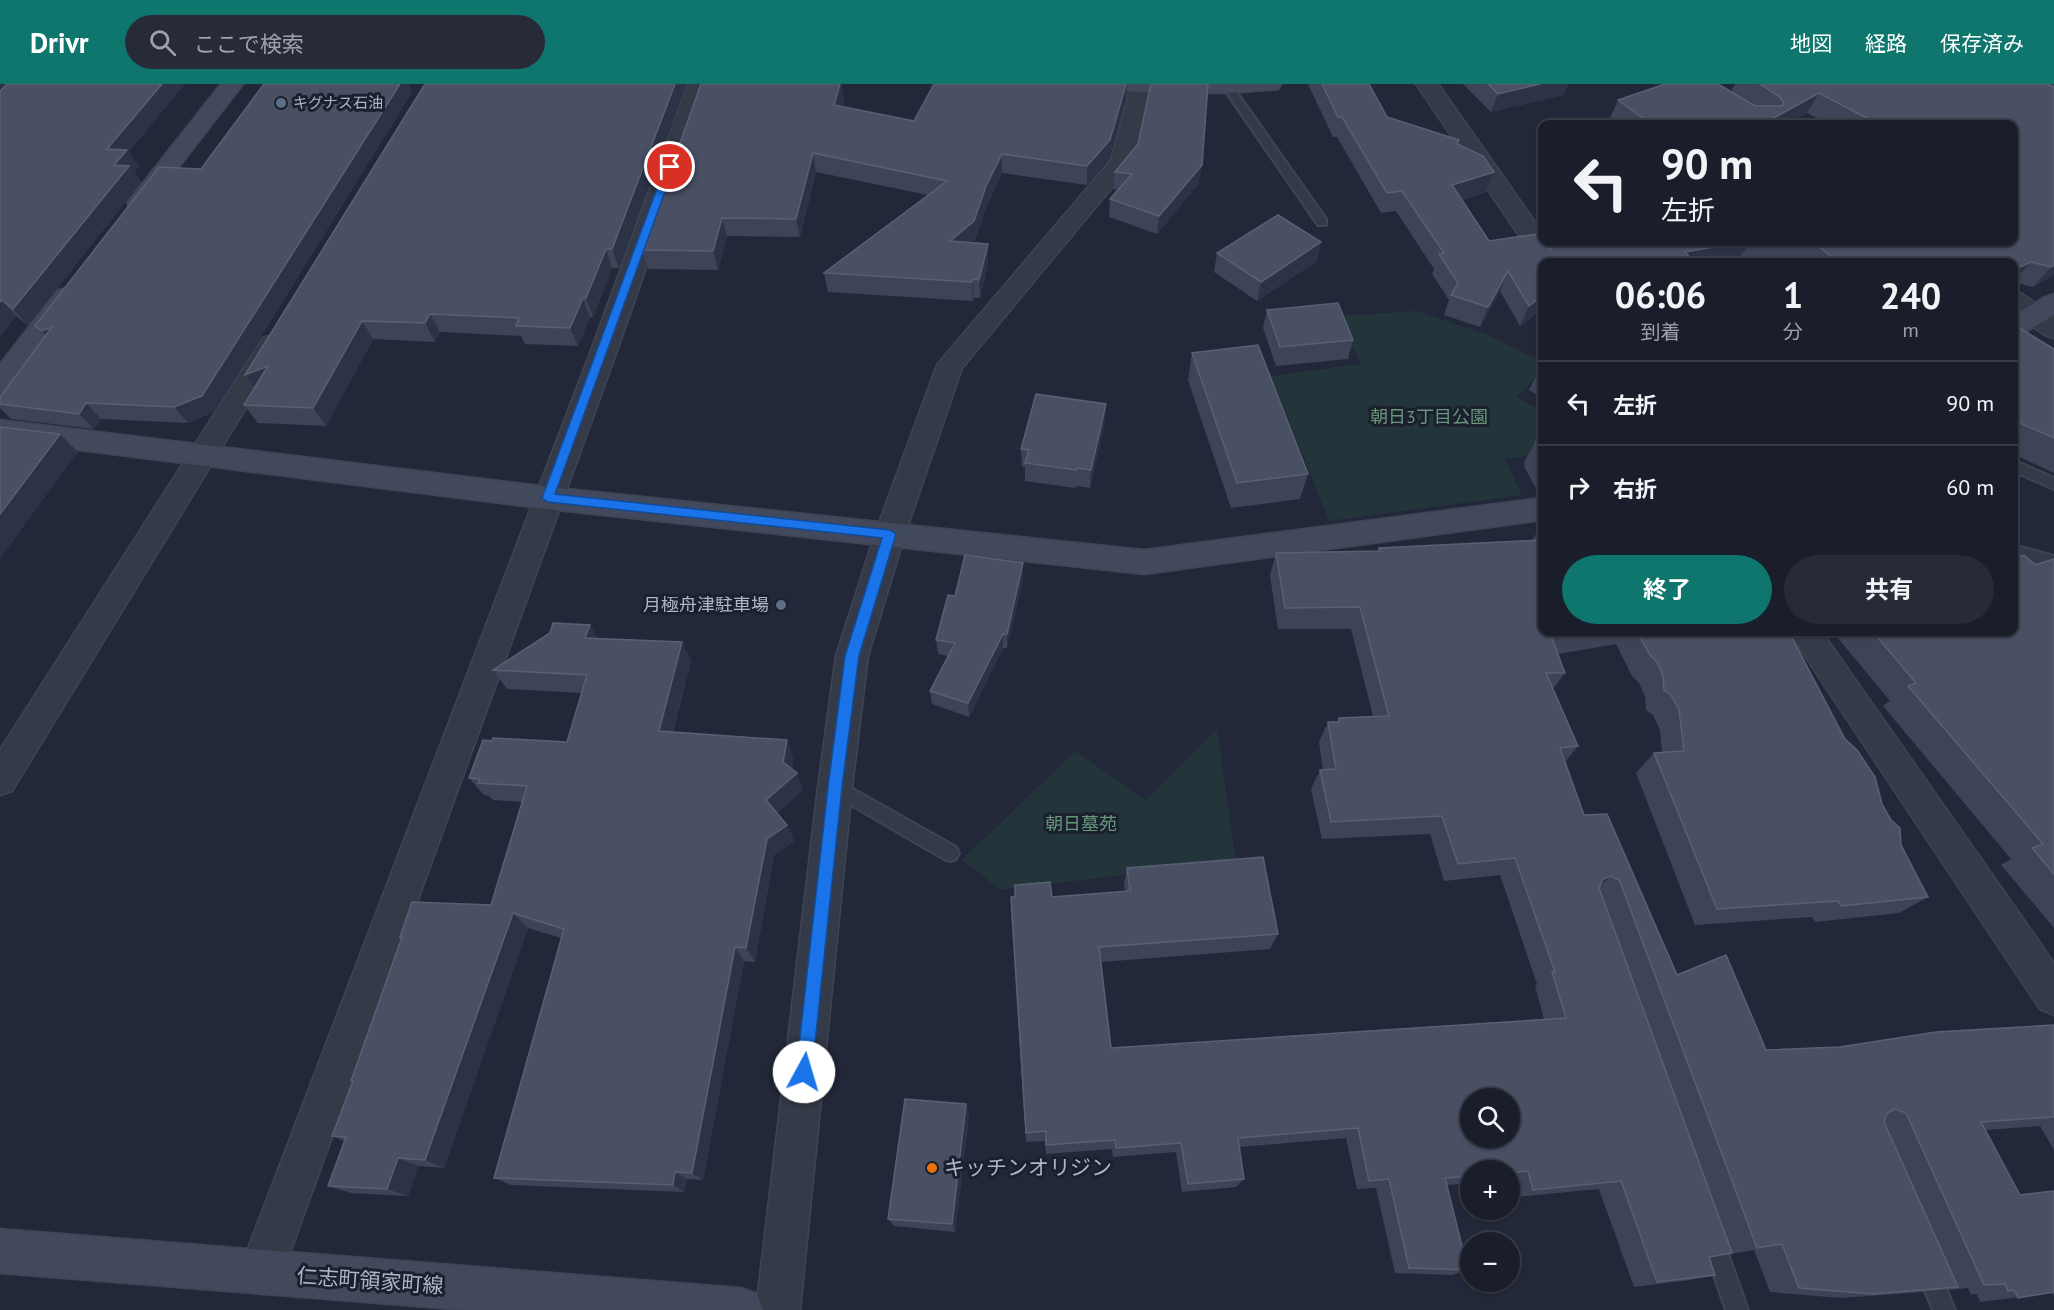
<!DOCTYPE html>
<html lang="ja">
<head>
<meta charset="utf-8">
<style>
	:root { --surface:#1a1e2b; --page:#272b37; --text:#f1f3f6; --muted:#9fa2a9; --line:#383c47; --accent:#0f766e }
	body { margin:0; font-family:"PT Sans","Noto Sans JP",sans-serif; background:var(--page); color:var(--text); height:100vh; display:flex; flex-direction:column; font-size:22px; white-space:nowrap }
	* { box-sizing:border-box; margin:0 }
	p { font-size:20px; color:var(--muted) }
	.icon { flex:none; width:33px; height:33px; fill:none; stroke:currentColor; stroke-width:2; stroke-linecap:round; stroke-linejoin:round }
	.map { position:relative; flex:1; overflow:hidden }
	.drawer { position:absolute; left:1538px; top:174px; width:480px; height:378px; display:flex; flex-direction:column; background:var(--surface); border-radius:12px; box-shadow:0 2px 4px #0004,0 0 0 2px var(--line) }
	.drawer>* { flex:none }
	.hud { position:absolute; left:1538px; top:36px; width:480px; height:126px; border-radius:12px; box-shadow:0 2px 4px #0004,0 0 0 2px var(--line); background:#1a1e2b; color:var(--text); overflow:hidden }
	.controls { position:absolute; left:1460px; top:1004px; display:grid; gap:12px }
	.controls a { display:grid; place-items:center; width:60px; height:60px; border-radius:50%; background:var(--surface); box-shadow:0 2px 4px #0004,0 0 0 2px var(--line); font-size:30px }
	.pin { position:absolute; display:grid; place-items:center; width:51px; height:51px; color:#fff; margin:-26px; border:3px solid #fff; border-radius:50%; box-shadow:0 2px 6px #0007 }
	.me { position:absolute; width:66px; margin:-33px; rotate:6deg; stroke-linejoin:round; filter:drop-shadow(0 0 4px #0008) }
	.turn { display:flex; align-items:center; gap:21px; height:126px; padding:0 24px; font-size:27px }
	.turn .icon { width:78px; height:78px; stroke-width:2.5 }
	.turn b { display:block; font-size:42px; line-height:51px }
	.eta { display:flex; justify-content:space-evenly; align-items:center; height:102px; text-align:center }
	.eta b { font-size:36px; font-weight:700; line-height:42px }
	.primary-button { display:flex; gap:12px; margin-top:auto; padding:12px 24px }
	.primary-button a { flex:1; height:69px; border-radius:36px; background:var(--accent); color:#fff; font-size:24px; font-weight:700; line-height:69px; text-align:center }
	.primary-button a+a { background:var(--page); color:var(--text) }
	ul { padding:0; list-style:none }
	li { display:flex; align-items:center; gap:18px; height:84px; padding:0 24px; border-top:2px solid var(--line) }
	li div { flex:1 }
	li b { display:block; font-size:22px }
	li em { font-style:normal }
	header { display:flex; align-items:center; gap:36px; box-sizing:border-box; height:84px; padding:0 30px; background:var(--accent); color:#fff }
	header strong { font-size:28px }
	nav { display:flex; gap:33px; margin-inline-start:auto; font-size:21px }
	.search { width:420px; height:54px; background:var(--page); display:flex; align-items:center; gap:15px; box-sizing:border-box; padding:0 21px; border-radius:33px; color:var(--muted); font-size:22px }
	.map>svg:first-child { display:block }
	.green { fill:#23343a }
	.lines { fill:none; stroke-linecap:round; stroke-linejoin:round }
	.lane-casing { stroke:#3e4453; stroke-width:4 }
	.street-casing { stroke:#3e4453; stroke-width:3 }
	.secondary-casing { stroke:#3e4453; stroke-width:3 }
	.lane { fill:#353a49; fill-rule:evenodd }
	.street { fill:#353a49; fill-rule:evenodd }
	.secondary { fill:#43495c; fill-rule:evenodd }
	.wall { fill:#3d4458 }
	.shaded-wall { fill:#2d3347 }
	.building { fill:#495064; stroke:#596073; stroke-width:1.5; fill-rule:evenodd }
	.route { fill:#1a73e8; stroke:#114b97; stroke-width:1.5 }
	.service-dot { fill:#5c6f8a; stroke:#1a202e; stroke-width:2 }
	.food-dot { fill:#e8710a; stroke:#1a202e; stroke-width:2 }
	.labels { text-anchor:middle; stroke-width:6; stroke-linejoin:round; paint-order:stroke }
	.far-poi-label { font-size:15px; fill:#b0b5c6; stroke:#1a202e; text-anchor:start }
	.park-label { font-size:18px; fill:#679679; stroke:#1a202e }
	.poi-label { font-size:18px; fill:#b0b5c6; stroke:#1a202e; text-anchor:end }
	.near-poi-label { font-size:21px; fill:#b0b5c6; stroke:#1a202e; text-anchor:start }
	.near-street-label { font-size:21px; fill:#b0b5c6; stroke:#1a202e }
</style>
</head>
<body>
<header>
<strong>Drivr</strong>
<div class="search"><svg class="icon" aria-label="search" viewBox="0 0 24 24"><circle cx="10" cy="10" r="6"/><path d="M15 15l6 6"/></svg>ここで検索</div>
<nav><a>地図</a><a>経路</a><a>保存済み</a></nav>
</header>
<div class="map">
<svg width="2054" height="1226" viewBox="0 0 2054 1226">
	<rect width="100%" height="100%" fill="#222839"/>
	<g class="green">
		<polygon points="1416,227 1488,251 1542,278 1542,287 1516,313 1542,327 1542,370 1505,375 1522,411 1329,437 1271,292 1361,280 1338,232"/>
		<polygon points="1217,645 1236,777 1001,806 962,776 1075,667 1146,716"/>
	</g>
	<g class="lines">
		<defs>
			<g id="lane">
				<polygon points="1223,0 1231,0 1326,135 1326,141 1318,141 1222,2"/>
				<polygon points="2013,376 2054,394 2054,405 2013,387"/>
				<polygon points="2013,461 2054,472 2054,484 2013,473"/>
				<polygon points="835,695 956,763 959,769 956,775 950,777 944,775 829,708 826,703 829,698"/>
				<polygon points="1711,1141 1719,1144 1748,1226 1726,1226 1700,1152 1703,1144"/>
				<polygon points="1927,1175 1935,1178 1955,1226 1933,1226 1916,1186 1919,1178"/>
			</g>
			<g id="street">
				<polygon points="688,0 710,0 618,264 283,1188 276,1203 261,1210 246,1203 239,1188 592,264"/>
				<polygon points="1125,0 1147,0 1150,14 1134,77 962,284 905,450 868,572 852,703 800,1226 756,1226 818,703 836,572 875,450 937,281 1111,76 1128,14"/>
				<polygon points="1416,0 1438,0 1542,148 1542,158 1549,158 1562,178 1542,178 1541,184"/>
				<polygon points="2013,207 2022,210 2054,232 2054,254 2045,251 2013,229"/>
				<polygon points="272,251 281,254 285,260 12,707 0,711 0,666 263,254"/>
				<polygon points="1789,548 1822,548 2054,879 2054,931 2040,925"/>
			</g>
			<g id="secondary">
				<polygon points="221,0 243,0 147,124 139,126 131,124 127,119 131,114"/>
				<polygon points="1086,0 1281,0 1278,5 1227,9 1097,7 1089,5"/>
				<polygon points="67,204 76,206 80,212 76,218 10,306 0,309 0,280 58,206"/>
				<polygon points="2054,210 2054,231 2022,250 2013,253 2013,232 2045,213"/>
				<polygon points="0,336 548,403 1144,466 1542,414 1542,436 1144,490 548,425 0,356"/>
				<polygon points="0,1145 741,1204 757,1210 763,1226 466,1226 0,1189"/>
			</g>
		</defs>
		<use href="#lane" class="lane-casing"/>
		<use href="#street" class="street-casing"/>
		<use href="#secondary" class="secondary-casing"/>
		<use href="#lane" class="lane"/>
		<use href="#street" class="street"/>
		<use href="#secondary" class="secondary"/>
	</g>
	<g class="wall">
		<polygon points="264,0 409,0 412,8 215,327 188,339 101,335 94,345 11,335 0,324 0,313 45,253 35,242 201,85"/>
		<polygon points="687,0 619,184 612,184 593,233 590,233 578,262 525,260 521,252 440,248 435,258 373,255 326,342 258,339 244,321"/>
		<polygon points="840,0 841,0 844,17 842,23 914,37 934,0 1127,0 1126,14 1109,75 1087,101 1002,89 987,121 975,156 971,159 988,179 980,214 974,214 973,217 828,208 824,189 928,111 816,88 800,153 727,152 718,186 648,185 642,166"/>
		<polygon points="1308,0 1369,0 1387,33 1458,61 1494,88 1486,108 1462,116 1489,157 1550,166 1559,160 1560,158 2013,158 2013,40 1828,40 1807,29 1786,40 1615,40 1609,36 1618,16 1731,8 1735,0 2054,0 2054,191 2033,203 2013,198 2013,178 1801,178 1793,172 1738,176 1725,178 1542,178 1542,225 1520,242 1500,207 1480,243 1444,231 1449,216 1432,190 1434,185 1396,127 1381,129 1337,53 1333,53"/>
		<polygon points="1463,0 1568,0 1563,11 1491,28"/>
		<polygon points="0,7 129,68 139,82 134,88 141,98 28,241 16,232 0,253"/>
		<polygon points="1138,60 1199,99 1157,150 1109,133 1110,115 1118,106 1113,105 1115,88"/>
		<polygon points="1321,158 1317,177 1257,217 1214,188 1217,169"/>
		<polygon points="1267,226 1353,256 1348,275 1276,282 1263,244"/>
		<polygon points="2013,240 2053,265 2054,264 2054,389 2013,370"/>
		<polygon points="1192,269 1308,390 1300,415 1231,424 1188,296"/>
		<polygon points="1542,281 1542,314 1529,306"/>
		<polygon points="1105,338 1090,404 1076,402 1075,404 1025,397 1025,383 1022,383 1021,365"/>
		<polygon points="1542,354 1542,412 1540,412 1524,382 1525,380 1524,378 1537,355"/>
		<polygon points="1542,439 1542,548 1789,548 1845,655 1882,720 1901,761 1928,813 1899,829 1815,838 1812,833 1695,841 1636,689 1654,669 1662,669 1660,646 1653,631 1646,626 1645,612 1639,599 1632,592 1616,560 1558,570 1565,589 1553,605 1578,662 1565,678 1584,731 1677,891 1766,966 1840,963 2054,941 2054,1066 2040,1042 1985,1046 2020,1111 2054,1107 2054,1212 2052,1209 1980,1218 1977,1210 1971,1211 1968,1204 1949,1206 1948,1205 1923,1208 1841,1214 1770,1208 1754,1166 1730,1170 1730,1169 1709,1174 1715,1191 1690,1196 1634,1203 1599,1105 1515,1113 1510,1096 1509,1096 1509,1086 1470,1086 1470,1099 1447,1101 1468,1186 1452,1191 1395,1189 1376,1104 1357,1105 1346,1054 1239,1063 1244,1095 1236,1103 1182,1108 1176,1068 1113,1073 1112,1065 1046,1070 1045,1057 1026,1058 1011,829 1011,813 1015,813 1015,801 1052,813 1125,808 1124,801 1127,784 1278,850 1270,865 1101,878 1111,964 1544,935 1535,902 1537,900 1500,791 1444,797 1430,750 1322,755 1311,705 1320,686 1323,686 1319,658 1328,638 1337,638 1339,634 1373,632 1351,545 1278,545 1270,491 1276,469 1378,467 1379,464 1532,457"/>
		<polygon points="2054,475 2054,844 2001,781 2011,775 1883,622 1890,617 1833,548 2013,548 2035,481"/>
		<polygon points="1023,494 1007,564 1003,564 969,633 932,620 930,607 948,572 938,570 936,556 955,512"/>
		<polygon points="590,541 597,554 682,558 691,577 673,648 793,674 792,685 803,706 777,729 787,741 794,757 774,771 755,878 744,877 703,1096 687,1095 684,1108 511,1101 494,1094 561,854 528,844 444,1084 418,1082 408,1112 351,1109 328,1102 344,1057 332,1052 353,998 351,997 402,854 400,853 491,821 523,718 493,716 489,712 484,711 469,694 492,657 567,658 582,609 507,605 493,586"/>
		<polygon points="966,1020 969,1032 955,1148 894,1142 888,1135"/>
	</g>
	<g class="shaded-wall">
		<polygon points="0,0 6,0 0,5"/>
		<polygon points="162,0 185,0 129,68 139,82 134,88 141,98 28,241 13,225 114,81 107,65"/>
		<polygon points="400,0 409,0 412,8 215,327 188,339 174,323"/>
		<polygon points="675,0 687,0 619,184 612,165"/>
		<polygon points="840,0 841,0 844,17 837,40 834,21"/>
		<polygon points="1126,0 1127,0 1126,14 1109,75 1087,101 1087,82"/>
		<polygon points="1540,0 1568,0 1563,11 1491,28 1498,10"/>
		<polygon points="1819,9 1807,29 1786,40 1763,40"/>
		<polygon points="813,69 816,88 800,153 796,135"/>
		<polygon points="1002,70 1002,89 987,121 975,156 951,176 950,157 986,102"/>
		<polygon points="1202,81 1199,99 1157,150 1159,132"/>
		<polygon points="1494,88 1486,108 1446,121 1452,101"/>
		<polygon points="722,134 727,152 718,186 713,167"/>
		<polygon points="1321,158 1317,177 1257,217 1261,198"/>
		<polygon points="1743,158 1750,158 1738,176 1724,178 1679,178 1685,168"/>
		<polygon points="988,160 988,179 980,214 979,196"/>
		<polygon points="606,165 612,184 593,233 586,214"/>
		<polygon points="2031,178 2013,198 2013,186"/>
		<polygon points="2054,181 2054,191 2033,203 2051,183"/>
		<polygon points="1508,187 1500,207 1480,243 1488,223"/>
		<polygon points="973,195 974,214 973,217 972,198"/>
		<polygon points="1542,212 1542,225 1520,242 1529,222"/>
		<polygon points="583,214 590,233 578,262 570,244"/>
		<polygon points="2,216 16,232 0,253 0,218"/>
		<polygon points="430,230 440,248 435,258 425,239"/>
		<polygon points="362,237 373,255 326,342 313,324"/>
		<polygon points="52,243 57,263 42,247"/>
		<polygon points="268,282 259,309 245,291"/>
		<polygon points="86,319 101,335 94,345 79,330"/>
		<polygon points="1106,320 1105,338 1090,404 1091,386"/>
		<polygon points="60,350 78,368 1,473 0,472 0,430"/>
		<polygon points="1023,479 1023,494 1007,564 1007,550"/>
		<polygon points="590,541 601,561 585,554"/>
		<polygon points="1003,550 1003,564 969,633 968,619"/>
		<polygon points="682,558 691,577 668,665 659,647"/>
		<polygon points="787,656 793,674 790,695 797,689 803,706 773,733 766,716 783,678"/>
		<polygon points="787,741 794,757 774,771 755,878 746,864 767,755"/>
		<polygon points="1611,792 1593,809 1603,795"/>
		<polygon points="513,829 528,844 444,1084 425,1076"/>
		<polygon points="735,863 744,877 703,1096 692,1089"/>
		<polygon points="966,1020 969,1032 955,1148 952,1140"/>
		<polygon points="398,1074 418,1082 408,1112 387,1105"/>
		<polygon points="675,1088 687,1095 684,1108 673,1101"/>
	</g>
	<g class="building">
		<polygon points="7,0 162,0 107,65 127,66 114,81 129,82 13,225 2,216 0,218 0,7"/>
		<polygon points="264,0 400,0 202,312 174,323 86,319 79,330 0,320 0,313 52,243 42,247 35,242 159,83 201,85"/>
		<polygon points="425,0 675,0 612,165 606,165 586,214 583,214 570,244 516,242 519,234 430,230 425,239 362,237 313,324 244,321 268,282 245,291"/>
		<polygon points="701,0 840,0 834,21 914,37 934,0 1126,0 1110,56 1087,82 1002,70 986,102 974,137 950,157 988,160 979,196 973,195 972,198 824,189 947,97 813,69 796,135 722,134 713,167 642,166"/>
		<polygon points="1151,0 1208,0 1202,81 1159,132 1110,115 1132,90 1115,88 1138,60"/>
		<polygon points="1322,0 1369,0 1387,33 1459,56 1457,60 1483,72 1494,88 1452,101 1489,157 1537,150 1550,166 1553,160 1573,160 1572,158 1743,158 1685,168 1693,177 1688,178 1542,178 1542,212 1529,222 1508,187 1488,223 1451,211 1458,199 1439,170 1444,169 1402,107 1387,109 1342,33 1338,33"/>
		<polygon points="1488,0 1540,0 1498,10"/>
		<polygon points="1665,0 1718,0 1755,22 1782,22 1784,19 1780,13 1760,0 2050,0 2048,1 2054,3 2054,181 2051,183 2031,178 2013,186 2013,178 1841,178 1828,170 1813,158 1953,158 1972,161 1990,160 1990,158 2013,158 2013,40 1878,40 1819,9 1763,40 1651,40 1618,16"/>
		<polygon points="1278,131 1321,158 1261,198 1217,169"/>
		<polygon points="1338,219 1353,256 1280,263 1267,226"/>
		<polygon points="2013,240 2054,265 2054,354 2013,336"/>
		<polygon points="1258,261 1308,390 1237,399 1192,269"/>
		<polygon points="1036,310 1106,320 1091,386 1077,384 1076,386 1025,379 1029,366 1021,365"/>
		<polygon points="0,343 60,350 0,430"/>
		<polygon points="1542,354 1542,368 1536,358 1539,358 1537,355"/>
		<path d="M 1542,456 L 1542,548 L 1577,548 L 1551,552 L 1565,589 L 1546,589 L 1578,662 L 1560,664 L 1584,731 L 1607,730 L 1677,891 L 1726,871 L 1766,966 L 1840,963 L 1936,948 L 2054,941 L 2054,1033 L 1981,1038 L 2020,1111 L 2054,1107 L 2054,1208 L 2018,1214 L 2014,1206 L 2008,1207 L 2005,1200 L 1984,1201 L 1906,1029 L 1895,1025 L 1887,1029 L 1884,1038 L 1958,1203 L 1873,1210 L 1799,1204 L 1782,1160 L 1757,1164 L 1622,803 L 1619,796 L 1611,792 L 1603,795 L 1599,804 L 1732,1169 L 1709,1173 L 1715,1191 L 1657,1198 L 1621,1097 L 1533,1106 L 1528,1087 L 1509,1089 L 1509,1086 L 1470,1086 L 1470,1092 L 1445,1094 L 1468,1186 L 1409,1184 L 1389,1095 L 1369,1097 L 1358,1044 L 1238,1054 L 1244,1095 L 1188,1100 L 1181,1059 L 1116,1064 L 1115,1056 L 1046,1061 L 1046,1047 L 1026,1049 L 1011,813 L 1015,813 L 1015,801 L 1050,798 L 1052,813 L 1130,807 L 1127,784 L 1263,773 L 1278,850 L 1099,863 L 1111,964 L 1566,934 L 1552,888 L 1555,888 L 1515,774 L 1458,780 L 1442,732 L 1331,738 L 1320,686 L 1336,685 L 1328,638 L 1339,638 L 1339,634 L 1389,632 L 1360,523 L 1285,524 L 1276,469 L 1380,467 L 1379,464 ZM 1470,1014 L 1509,1014 L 1509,1053 L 1470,1053 Z"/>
		<polygon points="965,471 1023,479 1007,550 1003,550 968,619 930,607 955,559 936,556 948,511 955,512"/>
		<polygon points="2024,471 2035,481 2054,475 2054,790 2032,764 2043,760 1908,602 1916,599 1873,548 2013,548 2013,474"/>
		<polygon points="553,539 590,541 585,554 682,558 659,647 787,656 783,678 797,689 766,716 787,741 767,755 746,864 735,863 692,1089 675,1088 673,1101 494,1094 564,845 513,829 425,1076 398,1074 387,1105 328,1102 346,1053 332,1052 353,997 351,997 402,853 400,853 412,818 491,821 527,702 478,699 480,695 469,694 483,656 492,657 493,654 567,658 587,591 493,586 550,549"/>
		<polygon points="1637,548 1789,548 1845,655 1857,666 1875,693 1882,720 1891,736 1900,744 1901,761 1928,813 1841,822 1838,817 1717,825 1654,669 1684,667 1679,626 1671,611 1664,606 1663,592 1657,578 1650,571"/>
		<polygon points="905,1015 966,1020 952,1140 888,1135"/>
	</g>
	<polygon class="route" points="670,80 674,83 555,410 890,446 896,450 859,572 842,703 812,988 810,994 804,996 798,994 796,988 828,703 845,572 882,454 548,418 542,414 665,83"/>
	<g class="service-dot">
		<circle cx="281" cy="19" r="6"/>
		<circle cx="781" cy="521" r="6"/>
	</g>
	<circle class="food-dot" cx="932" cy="1084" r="6"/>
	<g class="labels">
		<g class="far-poi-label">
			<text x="293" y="24">キグナス石油</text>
		</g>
		<g class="park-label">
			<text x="1429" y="339">朝日3丁目公園</text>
			<text x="1081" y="746">朝日墓苑</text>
		</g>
		<g class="poi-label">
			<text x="769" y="527">月極舟津駐車場</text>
		</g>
		<g class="near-poi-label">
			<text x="944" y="1091">キッチンオリジン</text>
		</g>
		<g class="near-street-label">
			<text transform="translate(370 1197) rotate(4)" y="7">仁志町領家町線</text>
		</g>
	</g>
</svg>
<div class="controls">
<a><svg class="icon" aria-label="search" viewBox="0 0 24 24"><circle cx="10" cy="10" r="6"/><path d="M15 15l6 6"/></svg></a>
<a>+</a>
<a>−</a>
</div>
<div class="pin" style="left:670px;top:83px;background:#d93025"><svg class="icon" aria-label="arrive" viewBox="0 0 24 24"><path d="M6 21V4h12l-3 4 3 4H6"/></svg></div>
<svg class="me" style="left:804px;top:988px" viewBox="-20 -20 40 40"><circle r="19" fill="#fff"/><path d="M0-13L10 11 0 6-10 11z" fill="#1a73e8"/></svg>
<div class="hud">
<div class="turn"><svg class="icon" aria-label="left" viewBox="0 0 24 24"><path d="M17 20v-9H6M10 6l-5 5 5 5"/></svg><div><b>90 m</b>左折</div></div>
</div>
<section class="drawer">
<div class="eta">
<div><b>06:06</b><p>到着</p></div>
<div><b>1</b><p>分</p></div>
<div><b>240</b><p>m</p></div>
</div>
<ul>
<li><svg class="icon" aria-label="left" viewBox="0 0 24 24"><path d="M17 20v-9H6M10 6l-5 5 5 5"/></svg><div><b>左折</b></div><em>90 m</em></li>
<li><svg class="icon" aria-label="right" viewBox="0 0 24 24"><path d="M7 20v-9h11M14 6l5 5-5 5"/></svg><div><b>右折</b></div><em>60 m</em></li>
</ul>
<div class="primary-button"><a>終了</a><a>共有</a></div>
</section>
</div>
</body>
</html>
